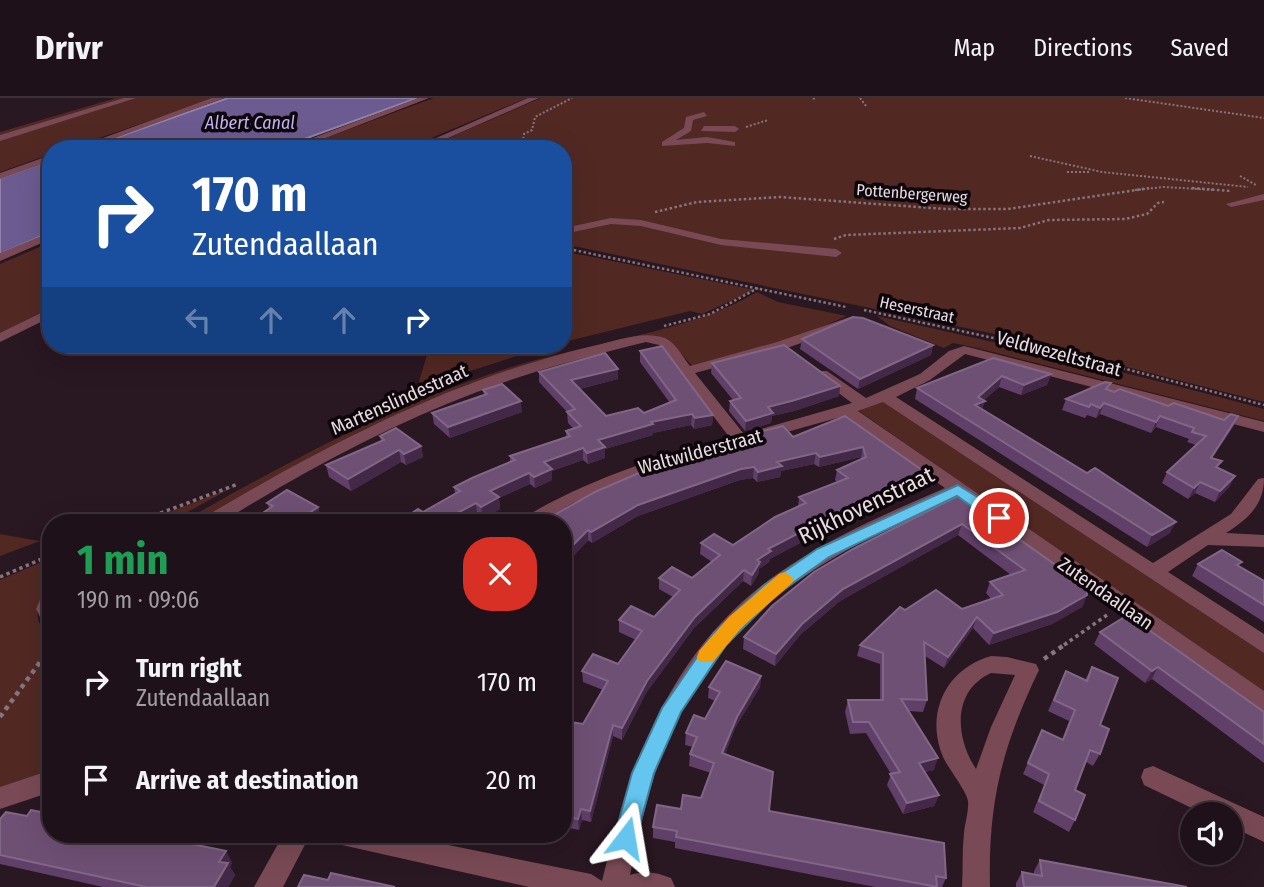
<!DOCTYPE html>
<html lang="en">
<head>
<meta charset="utf-8">
<style>
	:root { --surface:#1f111a; --page:#271a23; --text:#f1f3f6; --muted:#a19da2; --line:#3c3139 }
	body { margin:0; font-family:"Fira Sans Condensed",sans-serif; background:var(--page); color:var(--text); height:100vh; display:flex; flex-direction:column; font-size:26px; white-space:nowrap }
	* { box-sizing:border-box; margin:0 }
	p { font-size:23px; color:var(--muted) }
	.icon { flex:none; width:38px; height:38px; fill:none; stroke:currentColor; stroke-width:2; stroke-linecap:round; stroke-linejoin:round }
	.map { position:relative; flex:1; overflow:hidden }
	.details { position:absolute; left:42px; top:416px; width:530px; height:329px; display:flex; flex-direction:column; background:var(--surface); border-radius:28px; box-shadow:0 7px 28px #0002,0 0 0 2px var(--line) }
	.details>* { flex:none }
	.top-card { position:absolute; left:42px; top:42px; width:530px; height:214px; border-radius:28px; box-shadow:0 7px 28px #0002,0 0 0 2px var(--line); background:#1a4fa0; color:#fff; overflow:hidden }
	.buttons { position:absolute; left:1180px; top:704px; display:grid; gap:14px }
	.buttons a { display:grid; place-items:center; width:63px; height:63px; border-radius:50%; background:var(--surface); box-shadow:0 7px 28px #0002,0 0 0 2px var(--line); font-size:35px }
	.pin { position:absolute; display:grid; place-items:center; width:60px; height:60px; color:#fff; margin:-30px; border:4px solid #fff; border-radius:50%; box-shadow:0 2px 7px #0007 }
	.me { position:absolute; width:77px; margin:-38px; rotate:14deg; stroke-linejoin:round; filter:drop-shadow(0 0 5px #0008) }
	.turn { display:flex; align-items:center; gap:24px; height:147px; padding:0 35px; font-size:32px }
	.turn .icon { width:91px; height:91px; stroke-width:2.5 }
	.turn b { display:block; font-size:49px; line-height:60px }
	.lanes { display:flex; align-items:center; height:66px; padding:0 35px; background:#0003; justify-content:center; gap:35px; direction:ltr }
	.lanes .off { opacity:.35 }
	.round { display:grid; place-items:center; flex:none; width:74px; height:74px; border-radius:28px; background:var(--page) }
	.headline { display:flex; align-items:center; justify-content:space-between; height:119px; padding:0 35px }
	h1 { font-size:42px; font-weight:700; line-height:52px; color:#1e9e55 }
	ul { padding:0; list-style:none }
	li { display:flex; align-items:center; gap:21px; height:98px; padding:0 35px }
	li div { flex:1 }
	li b { display:block; font-size:26px }
	li em { font-style:normal }
	header { display:flex; align-items:center; gap:42px; box-sizing:border-box; height:98px; padding:0 35px; background:var(--surface); border-bottom:2px solid var(--line) }
	header strong { font-size:33px }
	nav { display:flex; gap:38px; margin-inline-start:auto; font-size:24px }
	.map>svg:first-child { display:block }
	.green { fill:#522823 }
	.water { fill:#6b5b90; stroke:#9082a9; stroke-width:2 }
	.lines { fill:none; stroke-linecap:round; stroke-linejoin:round }
	.path-far3 { stroke:#84757e; stroke-width:2; stroke-dasharray:2 2; stroke-linecap:butt }
	.path-far2 { stroke:#84757e; stroke-width:2.5; stroke-dasharray:2.5 2.5; stroke-linecap:butt }
	.path-far1 { stroke:#84757e; stroke-width:3.5; stroke-dasharray:3.5 3.5; stroke-linecap:butt }
	.path { stroke:#84757e; stroke-width:4.5; stroke-dasharray:4.5 4.5; stroke-linecap:butt }
	.minor { fill:#794a55; fill-rule:evenodd }
	.wall { fill:#603f68 }
	.shaded-wall { fill:#442847 }
	.building { fill:#6f5075; stroke:#826687; stroke-width:2 }
	.route { fill:#64c5ee; stroke:#41809b; stroke-width:2 }
	.slow { fill:#f59e0b }
	.labels { text-anchor:middle; stroke-width:7; stroke-linejoin:round; paint-order:stroke }
	.far-street-label { font-size:16px; fill:#e8dce3; stroke:#0d060a }
	.far-water-label { font-size:18px; font-style:italic; fill:#c5b4f4; stroke:#0d060a }
	.street-label { font-size:19px; fill:#e8dce3; stroke:#0d060a }
	.near-street-label { font-size:23px; fill:#e8dce3; stroke:#0d060a }
</style>
</head>
<body>
<header>
<strong>Drivr</strong>
<nav><a>Map</a><a>Directions</a><a>Saved</a></nav>
</header>
<div class="map">
<svg width="1264" height="789" viewBox="0 0 1264 789">
	<rect width="100%" height="100%" fill="#291722"/>
	<g class="green">
		<polygon points="116,0 216,0 67,51 51,51 51,56 0,74 0,34"/>
		<polygon points="434,0 527,0 405,51 295,51"/>
		<polygon points="541,0 1264,0 1264,304 1009,239 564,146 564,51 423,51"/>
		<polygon points="51,144 51,210 0,236 0,166"/>
		<polygon points="564,154 583,157 755,192 702,216 690,213 564,244"/>
		<path d="M 757,194 L 778,204 L 847,218 L 802,237 L 693,269 L 668,241 L 655,238 L 511,272 L 463,288 L 363,332 L 293,369 L 201,425 L 180,425 C 284,366 390,308 505,271 C 585,245 686,236 757,194 Z"/>
		<path d="M 877,218 C 1007,247 1136,276 1264,311 L 1264,323 L 973,249 L 953,245 L 944,250 L 890,228 Z"/>
		<polygon points="430,247 551,247 417,290"/>
		<polygon points="884,303 1264,553 1264,597 859,313"/>
		<polygon points="233,389 168,425 140,425 141,425"/>
		<polygon points="0,436 40,443 0,458"/>
		<path d="M 51,460 C 51,468 53,481 51,489 C 46,504 33,505 39,525 L 51,531 L 51,677 L 0,694 L 0,482 Z"/>
	</g>
	<g class="water">
		<polygon points="228,0 417,0 277,51 84,51"/>
		<polygon points="51,62 51,134 0,156 0,80"/>
	</g>
	<g class="lines">
		<g class="path-far3">
			<polyline points="813,0 816,2"/>
			<polyline points="860,0 866,8"/>
			<polyline points="1125,0 1264,20"/>
			<polyline points="746,29 768,22"/>
			<polyline points="513,46 523,42 524,36 532,32 535,19 572,0"/>
			<polyline points="1030,58 1102,74 1248,89"/>
			<polyline points="1067,74 1090,74"/>
			<polyline points="1240,78 1256,87"/>
			<polyline points="1135,92 1164,89 1215,92"/>
		</g>
		<g class="path-far2">
			<polyline points="1192,90 1231,93"/>
			<polyline points="655,114 697,104 780,99 946,111 1008,111 1150,90"/>
			<polyline points="834,141 846,137 1020,130 1049,122 1125,121 1147,116 1158,105 1164,104"/>
			<polyline points="564,150 846,209"/>
			<polyline points="864,212 1072,257 1264,307"/>
			<polyline points="664,228 710,216 758,190"/>
		</g>
		<g class="path-far1">
			<polyline points="134,425 238,386"/>
			<polyline points="175,425 190,417"/>
			<polyline points="0,479 51,457"/>
			<polyline points="1064,547 1107,517"/>
		</g>
		<g class="path">
			<polyline points="1044,561 1067,545"/>
			<polyline points="0,619 51,549"/>
		</g>
		<g class="minor">
			<polygon points="124,0 136,0 0,43 0,37"/>
			<polygon points="212,0 224,0 86,51 73,51"/>
			<polygon points="418,0 429,0 297,51 284,51"/>
			<polygon points="528,0 539,0 423,51 411,51"/>
			<polygon points="704,14 707,18 693,22 691,33 676,42 707,39 735,44 735,48 707,45 662,48 662,44 684,30 686,19"/>
			<polygon points="704,28 735,28 739,31 735,34 701,33"/>
			<polygon points="51,57 51,63 0,81 0,75"/>
			<polygon points="1264,96 1264,102 1231,109 1226,106"/>
			<polygon points="611,120 641,122 721,141 836,151 842,155 836,159 721,147 641,128 611,126 564,136 564,130"/>
			<polygon points="51,134 51,141 0,163 0,155"/>
			<polygon points="51,210 51,219 0,244 0,235"/>
			<path d="M 853,218 L 860,222 L 858,225 L 787,250 L 695,275 L 744,336 L 852,305 L 817,279 L 817,273 L 827,273 L 866,300 L 920,276 L 949,253 L 964,248 L 1264,324 L 1264,334 L 965,256 L 930,282 L 896,299 L 1153,465 L 1231,416 L 1258,381 L 1264,380 C 1264,407 1248,421 1226,435 L 1264,437 L 1264,449 L 1208,447 L 1168,474 L 1264,536 L 1264,555 L 883,304 L 858,313 L 1264,593 L 1264,614 L 1256,611 L 957,398 C 832,454 723,510 667,643 C 649,686 640,731 630,777 C 645,772 656,774 671,780 L 675,789 L 529,789 L 333,745 L 329,737 L 399,737 L 591,776 L 602,783 C 633,656 674,543 789,468 C 838,436 892,413 945,390 L 844,318 L 655,371 L 573,405 L 540,425 L 518,425 L 521,421 C 587,382 655,359 730,340 L 659,247 L 646,244 C 589,258 532,273 477,294 C 386,328 302,375 220,425 L 198,425 L 201,421 C 324,348 452,281 593,248 C 616,243 642,232 665,240 C 675,244 683,259 690,268 L 777,244 Z"/>
			<polygon points="51,491 51,530 44,527 36,511 44,493"/>
			<path d="M 991,558 L 1007,559 L 1036,566 L 1039,572 C 1002,649 988,704 990,789 L 962,789 C 963,771 962,753 964,735 C 965,725 969,712 968,703 C 967,694 949,671 944,661 C 924,617 945,571 991,558 ZM 991,575 L 1015,577 L 991,629 L 976,671 C 955,639 952,593 991,575 Z"/>
			<polygon points="1153,668 1264,719 1264,744 1230,728 1230,716 1204,716 1144,687 1141,679 1144,671"/>
			<polygon points="51,672 51,694 0,711 0,689"/>
			<polygon points="283,737 310,737 283,789 254,789"/>
		</g>
	</g>
	<g class="wall">
		<polygon points="802,241 933,247 931,257 858,291 800,251"/>
		<polygon points="640,253 713,317 712,327 694,331 691,327 653,335 653,337 605,351 605,360 588,366 583,362 552,373 552,382 535,390 530,386 499,400 500,411 483,421 477,416 423,414 455,396 454,389 510,364 510,358 566,339 566,333 574,331 568,325 567,314 539,284 539,274 618,271 618,281 580,291 606,318 644,315 670,305 640,264"/>
		<polygon points="993,260 1051,276 1047,287 1021,297 999,289 984,302 985,303 982,311 1170,435 1147,449 915,301 917,290"/>
		<polygon points="712,265 840,288 839,298 794,313 772,318 771,325 745,333 729,313 730,303 733,302 711,275"/>
		<polygon points="1111,285 1108,292 1168,308 1224,322 1238,318 1233,329 1212,360 1218,370 1235,378 1229,389 1215,404 1195,395 1188,401 1162,385 1167,374 1196,347 1187,344 1189,341 1156,329 1151,335 1100,316 1096,320 1087,317 1085,320 1062,312 1066,301"/>
		<polygon points="483,292 522,314 450,340 434,326 432,315 484,297"/>
		<polygon points="845,318 929,377 926,388 839,424 770,461 769,464 759,471 759,475 751,488 743,483 694,530 646,595 622,642 613,638 591,724 582,722 579,732 564,729 564,623 583,626 603,592 583,584 582,573 618,566 636,542 619,534 619,522 654,519 673,499 659,491 659,480 692,480 712,464 700,456 701,445 733,447 798,409 799,399 837,384 835,382 837,372 861,361 861,359 819,369 814,366 781,373 780,379 757,384 753,380 740,382 638,418 592,445 564,425 754,342 755,335 793,339"/>
		<polygon points="380,338 421,348 423,359 406,367 401,364 351,393 329,379 326,367 381,343"/>
		<polygon points="958,398 1087,497 1082,509 1052,526 989,547 973,530 944,570 925,558 927,602 923,614 909,613 934,672 925,674 939,697 934,708 903,716 887,687 891,676 866,635 850,636 845,614 848,602 880,602 880,566 857,558 860,547 905,512 962,511 991,501 986,495 990,484 1011,477 958,437 840,503 800,537 775,568 743,551 744,539"/>
		<polygon points="267,405 318,409 321,421 315,425 259,425 257,419 269,410"/>
		<polygon points="1198,466 1239,468 1264,483 1264,524 1192,478"/>
		<polygon points="1100,534 1264,614 1264,665 1152,581 1145,585 1094,546"/>
		<polygon points="1092,569 1100,627 1100,656 1093,668 1086,664 1075,692 1075,722 1069,734 1033,714 1044,687 1023,676 1042,632 1062,642 1069,623 1048,613 1066,573 1085,582"/>
		<polygon points="761,578 760,589 735,630 725,656 769,713 946,780 942,789 875,789 675,750 675,744 653,740 653,729 681,711 701,700 711,675 689,668 690,656 693,649 685,647 686,635 705,621 715,603 708,600 709,589"/>
		<polygon points="27,718 226,753 232,765 230,769 235,777 228,789 103,789 0,766 0,721"/>
		<polygon points="1040,762 1187,789 1016,789 1016,785 1022,774 1034,776 1034,773"/>
	</g>
	<g class="shaded-wall">
		<polygon points="933,247 931,257 858,291 860,281"/>
		<polygon points="618,271 618,281 572,293 571,282"/>
		<polygon points="1051,276 1047,287 1021,297 1024,287"/>
		<polygon points="1002,278 999,289 982,304 985,303 982,313 975,307 978,299"/>
		<polygon points="840,288 839,298 794,313 772,318 771,325 745,333 746,323 768,309"/>
		<polygon points="521,303 522,314 450,340 448,329"/>
		<polygon points="1104,305 1100,316 1096,320 1100,310"/>
		<polygon points="692,316 691,327 653,335 653,337 605,351 605,360 588,366 587,355 598,342 651,324"/>
		<polygon points="713,317 712,327 694,331 695,320"/>
		<polygon points="1160,318 1156,329 1151,335 1156,324"/>
		<polygon points="1238,318 1233,329 1205,370 1211,360"/>
		<polygon points="421,348 423,359 406,367 404,356"/>
		<polygon points="863,349 861,359 819,369 820,359"/>
		<polygon points="583,350 583,362 552,373 552,382 535,390 534,379 544,364"/>
		<polygon points="399,352 401,364 351,393 348,381"/>
		<polygon points="816,355 814,366 781,373 780,379 757,384 758,374 777,364"/>
		<polygon points="754,369 753,380 740,382 638,418 592,445 591,434 638,407 741,371"/>
		<polygon points="529,375 530,386 499,400 500,411 483,421 481,409 490,393"/>
		<polygon points="929,377 926,388 839,424 770,461 769,464 759,471 759,475 751,488 752,477 757,462 768,451 841,413"/>
		<polygon points="1235,378 1229,389 1215,404 1220,393"/>
		<polygon points="1200,384 1195,395 1188,401 1194,390"/>
		<polygon points="476,405 477,416 462,425 439,425"/>
		<polygon points="318,409 321,421 315,425 300,425 299,422"/>
		<polygon points="292,418 294,425 282,425"/>
		<polygon points="1176,424 1170,435 1147,449 1152,437"/>
		<polygon points="962,426 958,437 840,503 800,537 775,568 776,556 802,526 843,491"/>
		<polygon points="588,432 588,443 564,468 564,456"/>
		<polygon points="744,472 743,483 694,530 646,595 622,642 622,630 647,583 695,519"/>
		<polygon points="1087,497 1082,509 1052,526 989,547 994,535"/>
		<polygon points="977,519 973,530 944,570 948,559"/>
		<polygon points="1158,569 1152,581 1145,585 1152,573"/>
		<polygon points="761,578 760,589 735,630 721,667 722,655 737,619"/>
		<polygon points="613,627 613,638 591,724 590,713"/>
		<polygon points="938,660 934,672 915,676 919,665"/>
		<polygon points="939,697 934,708 903,716 907,705"/>
		<polygon points="581,711 582,722 579,732 578,721"/>
		<polygon points="226,753 232,765 230,769 235,777 228,789 214,789 219,764"/>
	</g>
	<g class="building">
		<polygon points="853,219 863,220 933,247 860,281 802,241"/>
		<polygon points="784,247 840,288 795,302 768,309 773,315 746,323 730,303 741,300 712,265"/>
		<polygon points="662,248 713,317 695,320 692,316 651,324 653,326 598,342 605,349 587,355 583,350 544,364 552,371 534,379 529,375 490,393 499,399 481,409 476,405 439,425 397,425 418,411 423,414 460,393 454,389 472,380 515,362 510,358 570,338 566,333 581,328 567,314 575,311 539,274 605,255 618,271 571,282 606,318 638,310 644,315 676,302 640,253"/>
		<polygon points="993,260 1051,276 1024,287 1002,278 978,299 985,303 975,307 1087,375 1095,370 1176,424 1152,437 917,290"/>
		<polygon points="1105,284 1111,285 1106,291 1114,294 1120,291 1168,308 1174,305 1224,322 1231,316 1238,318 1211,360 1222,363 1216,369 1235,378 1220,393 1200,384 1194,390 1167,374 1206,338 1192,334 1194,330 1160,318 1156,324 1104,305 1100,310 1091,306 1089,309 1066,301"/>
		<polygon points="502,286 521,303 448,329 432,315 487,296 483,292"/>
		<polygon points="845,318 929,377 841,413 768,451 771,453 757,462 760,464 752,477 744,472 695,519 647,583 622,630 613,627 590,713 581,711 578,721 564,718 564,623 583,626 608,583 582,573 593,556 618,566 642,533 619,522 631,508 654,519 680,492 659,480 672,469 692,480 720,457 701,445 714,436 733,447 775,419 806,405 799,399 848,380 837,372 866,359 863,349 820,359 816,355 777,364 782,368 758,374 754,369 741,371 638,407 591,434 588,432 564,456 564,425 540,425 595,394 655,368 759,341 755,335 783,328 793,339"/>
		<polygon points="396,330 421,348 404,356 399,352 348,381 326,367 384,342 380,338"/>
		<polygon points="287,392 318,409 299,422 292,418 282,425 268,425 257,419 273,408 267,405"/>
		<polygon points="958,398 1087,489 1087,497 1057,514 994,535 977,519 948,559 924,544 927,602 901,601 938,660 919,665 939,697 907,705 890,676 900,674 869,624 853,624 848,602 883,602 883,555 860,547 900,509 905,512 936,492 962,511 1003,497 990,484 1025,472 962,426 843,491 802,526 776,556 744,539 772,508 814,474 853,451"/>
		<polygon points="1222,452 1242,464 1237,467 1264,483 1264,507 1198,466"/>
		<polygon points="1128,517 1264,614 1264,646 1158,569 1152,573 1100,534"/>
		<polygon points="726,563 761,578 737,619 722,655 773,674 769,713 944,745 946,780 936,778 937,789 676,739 677,733 653,729 657,707 681,711 683,697 701,700 714,665 690,656 697,639 686,635 694,617 705,621 720,594 709,589"/>
		<polygon points="1092,569 1118,580 1100,627 1109,631 1104,645 1100,656 1090,652 1075,692 1085,697 1075,722 1039,703 1049,676 1028,665 1042,632 1063,642 1075,612 1054,602 1066,573 1087,583"/>
		<polygon points="31,712 51,716 51,737 148,737 226,753 219,764 228,765 214,789 146,789 0,757 0,721 6,714 27,718"/>
		<polygon points="1040,762 1187,789 1024,789 1022,774 1042,778"/>
		<polygon points="331,775 395,789 298,789 304,777 328,782"/>
	</g>
	<polygon class="route" points="958,387 1005,416 1005,424 993,424 957,398 829,459 776,497 726,547 681,614 654,675 634,748 626,751 617,748 614,740 632,675 662,610 713,536 763,488 817,451"/>
	<polygon class="slow" points="785,474 794,481 792,485 742,529 713,564 699,564 697,559 699,553 729,519 779,476"/>
	<g class="labels">
		<g class="far-street-label">
			<text transform="translate(912 95) rotate(4)" y="6">Pottenbergerweg</text>
			<text transform="translate(917 211) rotate(12)" y="6">Heserstraat</text>
		</g>
		<g class="far-water-label">
			<text x="250" y="31">Albert Canal</text>
		</g>
		<g class="street-label">
			<text transform="translate(1059 255) rotate(15)" y="7">Veldwezeltstraat</text>
			<text transform="translate(399 301) rotate(-24)" y="7">Martenslindestraat</text>
			<text transform="translate(700 353) rotate(-15)" y="7">Waltwilderstraat</text>
			<text transform="translate(1106 495) rotate(35)" y="7">Zutendaallaan</text>
		</g>
		<g class="near-street-label">
			<text transform="translate(866 407) rotate(-26)" y="8">Rijkhovenstraat</text>
		</g>
	</g>
</svg>
<div class="buttons">
<a><svg class="icon" aria-label="sound" viewBox="0 0 24 24"><path d="M4 9h4l5-4v14l-5-4H4zM17 9q2 3 0 6"/></svg></a>
</div>
<div class="pin" style="left:999px;top:420px;background:#d93025"><svg class="icon" aria-label="arrive" viewBox="0 0 24 24"><path d="M6 21V4h12l-3 4 3 4H6"/></svg></div>
<svg class="me" style="left:626px;top:740px" viewBox="-20 -20 40 40"><path d="M0-17L14 15 0 8-14 15z" fill="#64c5ee" stroke="#fff" stroke-width="4"/></svg>
<div class="top-card">
<div class="turn"><svg class="icon" aria-label="right" viewBox="0 0 24 24"><path d="M7 20v-9h11M14 6l5 5-5 5"/></svg><div><b>170 m</b>Zutendaallaan</div></div>
<div class="lanes"><svg class="icon off" aria-label="left" viewBox="0 0 24 24"><path d="M17 20v-9H6M10 6l-5 5 5 5"/></svg><svg class="icon off" aria-label="ahead" viewBox="0 0 24 24"><path d="M12 20V5M6 11l6-6 6 6"/></svg><svg class="icon off" aria-label="ahead" viewBox="0 0 24 24"><path d="M12 20V5M6 11l6-6 6 6"/></svg><svg class="icon" aria-label="right" viewBox="0 0 24 24"><path d="M7 20v-9h11M14 6l5 5-5 5"/></svg></div>
</div>
<section class="details">
<div class="headline"><div><h1>1 min</h1><p>190 m · 09:06</p></div><a class="round" style="background:#d93025;color:#fff"><svg class="icon" aria-label="close" viewBox="0 0 24 24"><path d="M6 6l12 12M18 6L6 18"/></svg></a></div>
<ul>
<li><svg class="icon" aria-label="right" viewBox="0 0 24 24"><path d="M7 20v-9h11M14 6l5 5-5 5"/></svg><div><b>Turn right</b><p>Zutendaallaan</p></div><em>170 m</em></li>
<li><svg class="icon" aria-label="arrive" viewBox="0 0 24 24"><path d="M6 21V4h12l-3 4 3 4H6"/></svg><div><b>Arrive at destination</b></div><em>20 m</em></li>
</ul>
</section>
</div>
</body>
</html>
